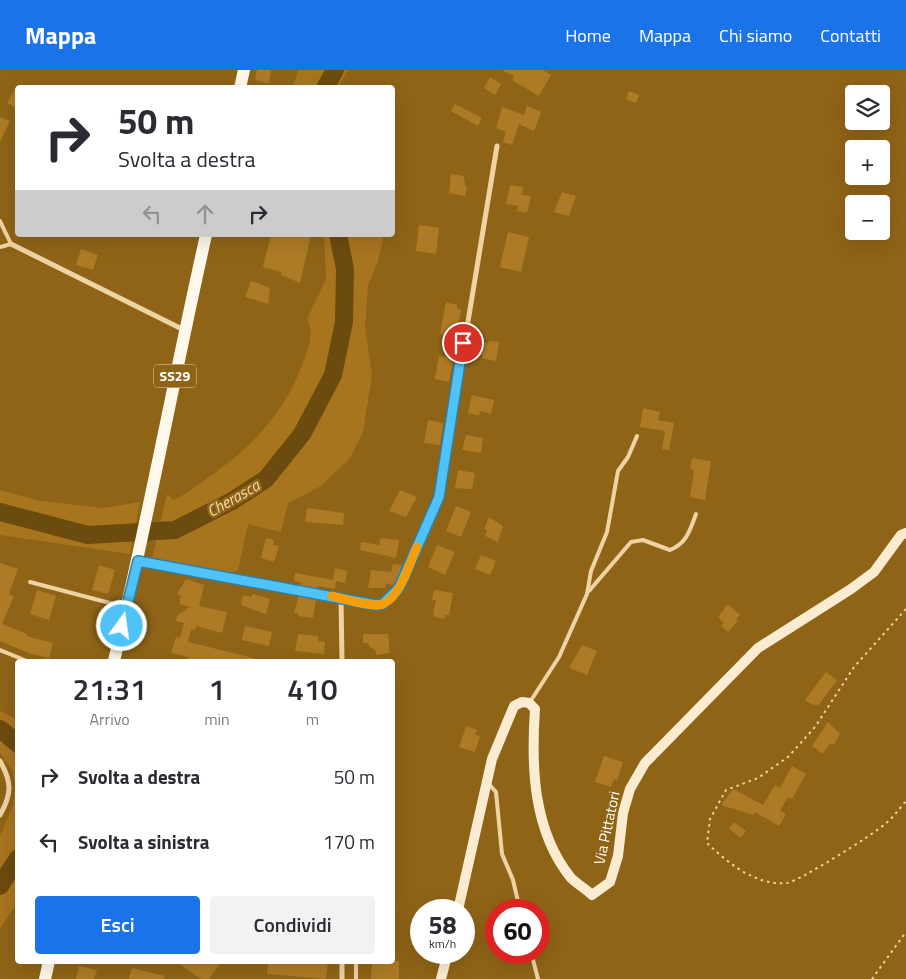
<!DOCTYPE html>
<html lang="it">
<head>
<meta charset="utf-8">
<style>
	:root { --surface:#fff; --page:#f2f2f3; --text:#2b2b33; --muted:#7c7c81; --accent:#1a73e8 }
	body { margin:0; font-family:"Titillium Web",sans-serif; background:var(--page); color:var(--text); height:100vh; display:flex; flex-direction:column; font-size:19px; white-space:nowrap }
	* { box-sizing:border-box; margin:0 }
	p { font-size:16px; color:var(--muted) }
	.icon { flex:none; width:28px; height:28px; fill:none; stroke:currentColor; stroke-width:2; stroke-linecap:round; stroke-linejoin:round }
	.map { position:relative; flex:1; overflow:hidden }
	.sheet { position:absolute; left:15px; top:589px; width:380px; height:305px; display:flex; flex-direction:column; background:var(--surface); border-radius:5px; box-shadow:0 5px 20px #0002 }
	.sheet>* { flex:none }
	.top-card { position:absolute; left:15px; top:15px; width:380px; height:152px; border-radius:5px; box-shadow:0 5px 20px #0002; background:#fff; color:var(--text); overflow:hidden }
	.buttons { position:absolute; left:845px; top:15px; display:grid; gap:10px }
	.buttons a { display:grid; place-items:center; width:45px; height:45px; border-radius:5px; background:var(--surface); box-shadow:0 5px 20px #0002; font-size:25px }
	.speed { position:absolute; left:410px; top:829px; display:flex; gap:10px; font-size:25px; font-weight:700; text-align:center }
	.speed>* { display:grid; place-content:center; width:65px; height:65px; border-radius:50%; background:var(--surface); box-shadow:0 5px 20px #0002; line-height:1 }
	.speed small { font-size:12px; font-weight:400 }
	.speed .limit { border:8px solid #d22; background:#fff; color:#111 }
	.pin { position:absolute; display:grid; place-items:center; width:42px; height:42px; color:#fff; margin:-21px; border:2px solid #fff; border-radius:50%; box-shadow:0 1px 5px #0007 }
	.me { position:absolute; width:55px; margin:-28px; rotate:14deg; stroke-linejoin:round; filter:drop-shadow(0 0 4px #0008) }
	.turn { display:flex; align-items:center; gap:18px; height:105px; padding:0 20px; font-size:22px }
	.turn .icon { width:65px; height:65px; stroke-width:2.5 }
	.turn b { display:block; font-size:35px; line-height:42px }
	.lanes { display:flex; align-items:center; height:48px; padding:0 20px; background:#0003; justify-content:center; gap:25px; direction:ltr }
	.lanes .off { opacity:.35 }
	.eta { display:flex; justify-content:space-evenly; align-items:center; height:85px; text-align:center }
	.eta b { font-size:30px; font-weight:600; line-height:35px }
	.cta { display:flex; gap:10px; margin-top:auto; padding:10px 20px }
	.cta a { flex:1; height:58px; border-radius:5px; background:var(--accent); color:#fff; font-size:20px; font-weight:600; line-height:58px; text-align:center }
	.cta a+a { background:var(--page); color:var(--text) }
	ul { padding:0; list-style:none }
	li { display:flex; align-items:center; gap:15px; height:65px; padding:0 20px }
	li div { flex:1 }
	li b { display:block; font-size:19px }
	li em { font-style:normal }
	header { display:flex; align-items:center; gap:30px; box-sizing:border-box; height:70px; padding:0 25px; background:var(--accent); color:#fff }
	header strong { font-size:24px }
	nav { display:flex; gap:28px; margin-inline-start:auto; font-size:18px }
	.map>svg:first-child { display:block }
	.green { fill:#a8751f }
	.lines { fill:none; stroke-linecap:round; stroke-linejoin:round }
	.river { stroke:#6c4b0e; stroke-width:18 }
	.building { fill:#ad7b25 }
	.path { stroke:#f0d3a3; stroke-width:2; stroke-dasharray:2.5 4; stroke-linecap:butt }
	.lane { stroke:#f0d3a3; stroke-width:4 }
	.street { stroke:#f0d3a3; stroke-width:5 }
	.secondary { stroke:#fbecd1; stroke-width:10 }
	.primary { stroke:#fff9eb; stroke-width:12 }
	.route-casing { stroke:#337fa1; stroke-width:12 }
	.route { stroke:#4fc3f7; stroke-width:9 }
	.slow { stroke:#f59e0b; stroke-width:9 }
	.labels { text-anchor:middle; stroke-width:5; stroke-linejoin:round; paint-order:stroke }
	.shield { fill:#8f6417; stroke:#ddd0b9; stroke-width:1 }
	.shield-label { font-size:14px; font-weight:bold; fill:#fff }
	.street-label { font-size:15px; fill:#fff; stroke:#8f6417 }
	.water-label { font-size:16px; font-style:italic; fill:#f7dbaf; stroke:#8f6417 }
</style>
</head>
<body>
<header>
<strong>Mappa</strong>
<nav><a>Home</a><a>Mappa</a><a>Chi siamo</a><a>Contatti</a></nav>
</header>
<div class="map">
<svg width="906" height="909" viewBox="0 0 906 909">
	<rect width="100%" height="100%" fill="#8f6417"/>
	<g class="green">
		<polygon points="299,0 348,0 338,17 292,17"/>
		<path d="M 324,165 L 384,165 L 378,191 L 368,215 L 365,257 L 372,305 L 363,362 L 350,388 L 321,416 L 288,433 L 281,462 L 248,454 L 238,500 L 230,503 L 152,489 L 167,424 L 173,430 L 180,427 C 238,388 279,358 304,290 C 309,277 314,262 307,249 L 326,209 Z"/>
		<polygon points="0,420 41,431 102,438 140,432 130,484 0,465"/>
		<polygon points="0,641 18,650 17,836 15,836 0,858 0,766 12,738 16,717 12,700 0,683"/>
	</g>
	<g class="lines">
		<g class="river">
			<polyline points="325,18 335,0"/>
			<polyline points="0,442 88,465 175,460 232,431 266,409 302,364 333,305 344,252 345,199 338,165"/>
			<polyline points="0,659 18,674"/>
			<polyline points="0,816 18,788"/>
		</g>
	</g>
	<g class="building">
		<polygon points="257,0 271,0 269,13 255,10"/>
		<polygon points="502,0 543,0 551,5 539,26 512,10 514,6"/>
		<polygon points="490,7 501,14 495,25 484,18"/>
		<polygon points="18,14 18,39 7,33"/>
		<polygon points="629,21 639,25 636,33 626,29"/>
		<polygon points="455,34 482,48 478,56 451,41"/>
		<polygon points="527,36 541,42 534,61 519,54 512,75 503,72 506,62 496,58 502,37 524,45"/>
		<polygon points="0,47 10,51 0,72"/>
		<polygon points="451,104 464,106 465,116 467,116 465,126 449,123"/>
		<polygon points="510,115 523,117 522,125 531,126 527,143 517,141 518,136 506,134"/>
		<polygon points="562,122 576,126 569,146 554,142"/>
		<polygon points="419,155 439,158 436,184 416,181"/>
		<polygon points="508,162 529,167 521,202 500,197"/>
		<polygon points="271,165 311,165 300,213 281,205 281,202 263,197"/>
		<polygon points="81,179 98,185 93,200 76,195"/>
		<polygon points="251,211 270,218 268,234 245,227"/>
		<polygon points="446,232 457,235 457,239 461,240 456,266 440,264"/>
		<polygon points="489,271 499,272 496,291 482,288 482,272 488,273"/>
		<polygon points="439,286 453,288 449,312 435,309"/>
		<polygon points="472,325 494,330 491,344 480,341 479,346 468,343"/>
		<polygon points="643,338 660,342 658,350 674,353 669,380 662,379 665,361 640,357"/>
		<polygon points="428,350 443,353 440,375 424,373"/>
		<polygon points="466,365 483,368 481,383 462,380"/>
		<polygon points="692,388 711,391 705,430 690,427 694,400 690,399"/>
		<polygon points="458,400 475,403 472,419 455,418"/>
		<polygon points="400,420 417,427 406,447 389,441"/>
		<polygon points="456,436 471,442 461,467 446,461"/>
		<polygon points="307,438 344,443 343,455 305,452"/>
		<polygon points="489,447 503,456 498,472 485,466 487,460 484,459"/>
		<polygon points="266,468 274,470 273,475 279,476 274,492 261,488"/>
		<polygon points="384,468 399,470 396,488 360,480 361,472 380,475 380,469"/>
		<polygon points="437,475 455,482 445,505 428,497"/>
		<polygon points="481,485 496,491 490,505 475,499"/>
		<polygon points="0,493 18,499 9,524 14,526 2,554 27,564 26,566 53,573 49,588 31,584 0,571"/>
		<polygon points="393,494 402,495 395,516 386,513 385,518 368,518 371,500 391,502"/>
		<polygon points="99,495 115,500 108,524 92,520"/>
		<polygon points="335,498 347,501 345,513 336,511 335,519 318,516 317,520 300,517 301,513 294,511 295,503 333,510"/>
		<polygon points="186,509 204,515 199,536 227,542 222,563 196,556 195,560 191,559 188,572 254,588 253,591 187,591 188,587 171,583 176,567 180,568 184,553 176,551 177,546 190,537 179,534 181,526 177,524"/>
		<polygon points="37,520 56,526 49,550 30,544"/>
		<polygon points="434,520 453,523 449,545 445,545 445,549 435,547 433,544 436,530 432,530"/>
		<polygon points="252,524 270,529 266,544 241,535 243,525 252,527"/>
		<polygon points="299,525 316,528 313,548 298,546 298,543 294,543"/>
		<polygon points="728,534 740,545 736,550 738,551 728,562 721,556 724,553 718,547"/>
		<polygon points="245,556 272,562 269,576 242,570"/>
		<polygon points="298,564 318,566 318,571 325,572 324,584 295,581"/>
		<polygon points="363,564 388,564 390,583 376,585 376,581 370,577 368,573 363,573"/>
		<polygon points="582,575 597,581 587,605 569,598"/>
		<polygon points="826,602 837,610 818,636 816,634 815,636 805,630"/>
		<polygon points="828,652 840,664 834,675 830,673 823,684 812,676"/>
		<polygon points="466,656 477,660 475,665 480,666 475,682 459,677"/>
		<polygon points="604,686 623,692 617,710 614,709 611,717 595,712"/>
		<polygon points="792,696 806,704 792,729 788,727 780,741 786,744 779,756 755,742 753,745 721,735 733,719 763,735 775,715 780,718"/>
		<polygon points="734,752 746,761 741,768 729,759"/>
		<polygon points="175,891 222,891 209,909 201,909"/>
		<polygon points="268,891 328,893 326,909 267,904"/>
		<polygon points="372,891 399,891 399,909 371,909"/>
		<polygon points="79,896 97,900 94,909 76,909"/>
		<polygon points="132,898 165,906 164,909 129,909"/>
	</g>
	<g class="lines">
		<g class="path">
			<path d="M 906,539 L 854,597 L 815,657 L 788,687 L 758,708 L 726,720 L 710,749 L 707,773 C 728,793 756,816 787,813 C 798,812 874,764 885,754 C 893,748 899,739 906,731"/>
			<polyline points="872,909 906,862"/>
		</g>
		<g class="lane">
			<polyline points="0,151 11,174 0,177"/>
			<polyline points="30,512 125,537"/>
			<path d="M 589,521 L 631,472 L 643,470 L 670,480 C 687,473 690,460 696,444"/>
			<polyline points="0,580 27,591"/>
			<polyline points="530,632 559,587 587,524 591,501 607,462 618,401 628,387 637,366"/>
			<polyline points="488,713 496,722 502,784 513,810 520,840"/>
			<polyline points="531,882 538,909"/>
			<polyline points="356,891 356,909"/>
		</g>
		<g class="street">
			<polyline points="11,174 184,260"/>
			<path d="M 138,491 L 376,535 C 387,533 392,526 399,518 L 439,427 L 497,76"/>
			<polyline points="341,528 342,591"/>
			<path d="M 0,691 C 12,712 12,724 0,745"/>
			<polyline points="342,909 342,891"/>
		</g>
		<g class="secondary">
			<path d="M 458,840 L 492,689 L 514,636 L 522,632 L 529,633 L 535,639 C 531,697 533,761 571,808 C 577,814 586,819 592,825 L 610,812 L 618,786 L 623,743 L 630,719 L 645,693 L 758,578 L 851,519 L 874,502 L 901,465 L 906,463"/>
			<polyline points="441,909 448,882"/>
		</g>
		<g class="primary">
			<polyline points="240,18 244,0"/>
			<path d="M 114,591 C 148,450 174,307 206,165"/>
			<polyline points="45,909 49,891"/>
		</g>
	</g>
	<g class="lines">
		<defs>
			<polyline id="route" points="122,556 138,491 376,535 383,534 399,518 439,427 463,273"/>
		</defs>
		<use href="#route" class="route-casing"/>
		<use href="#route" class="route"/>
		<path class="slow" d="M 332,526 C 343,529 373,538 383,534 C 401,526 409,494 417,477"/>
	</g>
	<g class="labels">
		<rect class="shield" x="154" y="294.5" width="42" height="23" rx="4"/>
		<g class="shield-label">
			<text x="175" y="311">SS29</text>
		</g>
		<g class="street-label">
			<text transform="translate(607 758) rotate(-78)" y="5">Via Pittatori</text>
		</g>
		<g class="water-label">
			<text transform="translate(233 428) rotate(-30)" y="6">Cherasca</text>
		</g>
	</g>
</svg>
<div class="buttons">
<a><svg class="icon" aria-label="layers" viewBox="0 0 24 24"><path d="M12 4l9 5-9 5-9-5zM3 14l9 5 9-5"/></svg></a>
<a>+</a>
<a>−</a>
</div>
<div class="speed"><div>58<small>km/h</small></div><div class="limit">60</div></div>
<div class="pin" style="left:463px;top:273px;background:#d93025"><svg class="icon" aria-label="arrive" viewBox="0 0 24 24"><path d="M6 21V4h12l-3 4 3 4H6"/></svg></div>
<svg class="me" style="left:122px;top:556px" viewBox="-20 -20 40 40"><circle r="17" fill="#4fc3f7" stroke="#fff" stroke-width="3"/><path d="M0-11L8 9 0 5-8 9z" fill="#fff"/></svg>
<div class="top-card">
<div class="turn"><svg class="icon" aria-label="right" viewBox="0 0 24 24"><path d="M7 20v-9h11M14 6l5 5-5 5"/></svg><div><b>50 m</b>Svolta a destra</div></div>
<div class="lanes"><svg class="icon off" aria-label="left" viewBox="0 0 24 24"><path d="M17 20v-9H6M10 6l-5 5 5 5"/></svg><svg class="icon off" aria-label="ahead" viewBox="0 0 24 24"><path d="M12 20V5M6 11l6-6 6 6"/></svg><svg class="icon" aria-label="right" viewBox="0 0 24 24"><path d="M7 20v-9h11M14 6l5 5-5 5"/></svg></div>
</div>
<section class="sheet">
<div class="eta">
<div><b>21:31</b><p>Arrivo</p></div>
<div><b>1</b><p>min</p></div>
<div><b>410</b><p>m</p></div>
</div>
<ul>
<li><svg class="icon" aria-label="right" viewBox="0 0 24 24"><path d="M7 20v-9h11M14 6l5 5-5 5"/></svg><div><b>Svolta a destra</b></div><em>50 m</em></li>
<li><svg class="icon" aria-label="left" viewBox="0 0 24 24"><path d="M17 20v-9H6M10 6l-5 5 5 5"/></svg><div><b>Svolta a sinistra</b></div><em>170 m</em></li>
</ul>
<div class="cta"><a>Esci</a><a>Condividi</a></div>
</section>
</div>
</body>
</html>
